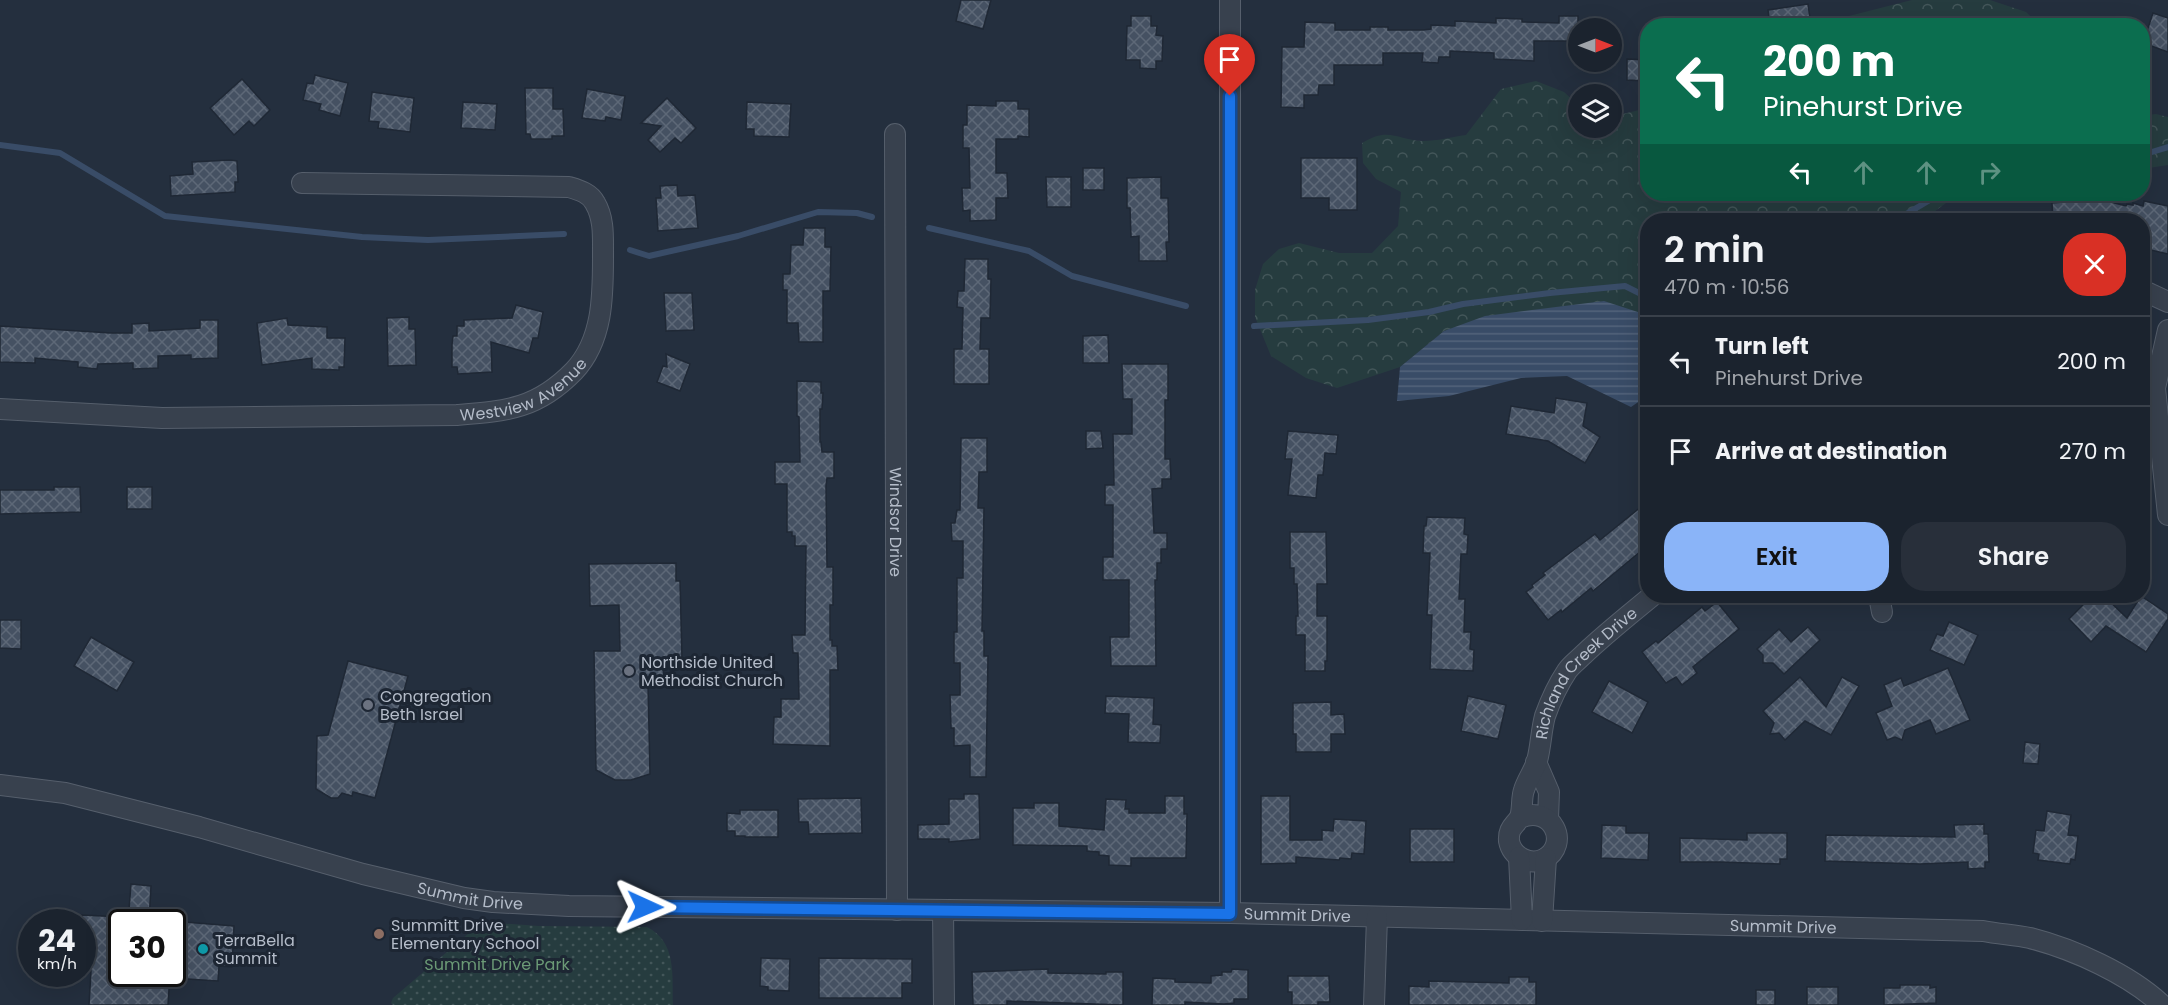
<!DOCTYPE html>
<html lang="en">
<head>
<meta charset="utf-8">
<style>
	:root { --surface:#1b232e; --page:#282f3a; --text:#f1f3f6; --muted:#a0a4aa; --line:#39404a; --accent:#8ab4f8 }
	body { margin:0; font-family:Poppins,sans-serif; background:var(--page); color:var(--text); height:100vh; display:flex; flex-direction:column; font-size:22px; white-space:nowrap }
	* { box-sizing:border-box; margin:0 }
	p { font-size:20px; color:var(--muted) }
	.icon { flex:none; width:33px; height:33px; fill:none; stroke:currentColor; stroke-width:2; stroke-linecap:round; stroke-linejoin:round }
	.map { position:relative; flex:1; overflow:hidden }
	.drawer { position:absolute; left:1640px; top:213px; width:510px; height:390px; display:flex; flex-direction:column; background:var(--surface); border-radius:24px; box-shadow:0 6px 24px #0002,0 0 0 2px var(--line) }
	.drawer>* { flex:none }
	.banner { position:absolute; left:1640px; top:18px; width:510px; height:183px; border-radius:24px; box-shadow:0 6px 24px #0002,0 0 0 2px var(--line); background:#0b6e4f; color:#fff; overflow:hidden }
	.needle { width:39px; rotate:90deg }
	.controls { position:absolute; left:1568px; top:18px; display:grid; gap:12px }
	.controls a { display:grid; place-items:center; width:54px; height:54px; border-radius:50%; background:var(--surface); box-shadow:0 6px 24px #0002,0 0 0 2px var(--line); font-size:30px }
	.speed { position:absolute; left:18px; top:909px; display:flex; gap:12px; font-size:30px; font-weight:700; text-align:center }
	.speed>* { display:grid; place-content:center; width:78px; height:78px; border-radius:50%; background:var(--surface); box-shadow:0 6px 24px #0002,0 0 0 2px var(--line); line-height:1 }
	.speed small { font-size:15px; font-weight:400 }
	.speed .limit { border:3px solid #111; border-radius:9px; background:#fff; color:#111 }
	.pin { position:absolute; display:grid; place-items:center; width:51px; height:51px; color:#fff; margin:-62px -26px; border-radius:50% 50% 50% 0; rotate:-45deg; box-shadow:0 0 6px #0007 }
	.pin .icon { rotate:45deg }
	.me { position:absolute; width:66px; margin:-33px; rotate:91deg; stroke-linejoin:round; filter:drop-shadow(0 0 4px #0008) }
	.turn { display:flex; align-items:center; gap:21px; height:126px; padding:0 24px; font-size:27px }
	.turn .icon { width:78px; height:78px; stroke-width:2.5 }
	.turn b { display:block; font-size:42px; line-height:51px }
	.lanes { display:flex; align-items:center; height:57px; padding:0 24px; background:#0003; justify-content:center; gap:30px; direction:ltr }
	.lanes .off { opacity:.35 }
	.round { display:grid; place-items:center; flex:none; width:63px; height:63px; border-radius:24px; background:var(--page) }
	.head { display:flex; align-items:center; justify-content:space-between; height:102px; padding:0 24px }
	h1 { font-size:36px; font-weight:600; line-height:45px }
	.action { display:flex; gap:12px; margin-top:auto; padding:12px 24px }
	.action a { flex:1; height:69px; border-radius:24px; background:var(--accent); color:#111; font-size:24px; font-weight:600; line-height:69px; text-align:center }
	.action a+a { background:var(--page); color:var(--text) }
	ul { padding:0; list-style:none }
	li { display:flex; align-items:center; gap:18px; height:90px; padding:0 24px; border-top:2px solid var(--line) }
	li div { flex:1 }
	li b { display:block; font-size:22px }
	li em { font-style:normal }
	.map>svg:first-child { display:block }
	.grass { fill:url(#grass-dots) }
	.forest { fill:url(#forest-crowns) }
	.water { fill:url(#water-rules) }
	.lines { fill:none; stroke-linecap:round; stroke-linejoin:round }
	.stream { stroke:#394c67; stroke-width:6 }
	.building { fill:url(#building-cross-hatch); stroke:#1f2835; stroke-width:1.5 }
	.minor-casing { stroke:#565f6c; stroke-width:22 }
	.minor { stroke:#38414e; stroke-width:20 }
	.route-casing { stroke:#114b97; stroke-width:15 }
	.route { stroke:#1a73e8; stroke-width:10 }
	.worship-dot { fill:#6b7280; stroke:#1d2633; stroke-width:2 }
	.education-dot { fill:#8d6e63; stroke:#1d2633; stroke-width:2 }
	.culture-dot { fill:#0f9aa8; stroke:#1d2633; stroke-width:2 }
	.labels { text-anchor:middle; stroke-width:6; stroke-linejoin:round; paint-order:stroke }
	.street-label { font-size:16px; fill:#b4bcc9; stroke:#1d2633 }
	.poi-label { font-size:16px; fill:#b4bcc9; stroke:#1d2633; text-anchor:start }
	.park-label { font-size:16px; fill:#6b9a76; stroke:#1d2633 }
</style>
</head>
<body>
<div class="map">
<svg width="2168" height="1005" viewBox="0 0 2168 1005">
	<defs>
		<pattern id="grass-dots" width="8" height="8" patternUnits="userSpaceOnUse" patternTransform="scale(1.5)"><rect width="8" height="8" fill="#263c3f"/><path d="M2 2h.1M6 6h.1" fill="none" stroke="#435659" stroke-width="1.8" stroke-linecap="round"/></pattern>
		<pattern id="forest-crowns" width="20" height="18" patternUnits="userSpaceOnUse" patternTransform="scale(1.5)"><rect width="20" height="18" fill="#263c3f"/><path d="M2 6a3 3 0 1 1 6 0M12 15a3 3 0 1 1 6 0" fill="none" stroke="#435659"/></pattern>
		<pattern id="water-rules" width="6" height="5" patternUnits="userSpaceOnUse" patternTransform="scale(1.5)"><rect width="6" height="5" fill="#394c67"/><path d="M0 2.5h6" fill="none" stroke="#53647b"/></pattern>
		<pattern id="building-cross-hatch" width="8" height="8" patternUnits="userSpaceOnUse" patternTransform="scale(1.5)"><rect width="8" height="8" fill="#455162"/><path d="M0 0l8 8M0 8l8-8" fill="none" stroke="#5d6877"/></pattern>
	</defs>
	<rect width="100%" height="100%" fill="#242f3e"/>
	<path class="grass" d="M 482,922 L 539,926 L 647,927 C 677,942 672,975 673,1005 L 393,1005 L 391,1003 L 393,998 Z"/>
	<g class="forest">
		<polygon points="1912,0 1990,0 2026,12 2040,25 1843,25 1849,16"/>
		<path d="M 1536,81 L 1564,92 L 1578,105 L 1578,128 L 1611,128 L 1611,117 L 1647,108 L 1647,194 L 1976,194 L 1950,200 L 1923,220 L 1647,220 L 1647,335 L 1644,314 L 1444,331 L 1400,367 L 1337,388 L 1306,378 L 1271,356 L 1255,317 L 1255,290 L 1263,264 L 1279,249 L 1299,243 L 1339,253 L 1372,253 L 1398,226 L 1401,192 L 1376,179 L 1363,163 L 1362,143 C 1389,126 1397,140 1423,141 C 1437,141 1452,137 1466,135 L 1501,89 Z"/>
		<polygon points="2156,114 2168,117 2168,165 2142,169 2142,116"/>
	</g>
	<polygon class="water" points="1604,301 1644,314 1647,335 1647,396 1631,407 1567,376 1521,378 1449,396 1397,401 1400,367 1444,331 1485,316"/>
	<g class="lines">
		<g class="stream">
			<polyline points="0,145 60,153 165,216 362,237 428,240 564,234"/>
			<polyline points="2142,155 2168,147"/>
			<polyline points="1896,220 1940,194"/>
			<polyline points="929,228 1029,251 1072,276 1186,306"/>
			<polyline points="630,250 649,256 738,236 818,212 857,213 872,217"/>
			<polyline points="1254,326 1368,320 1429,312 1463,304 1550,293 1625,286 1647,297"/>
		</g>
	</g>
	<g class="building">
		<polygon points="961,0 991,0 983,29 956,21"/>
		<polygon points="1808,4 1811,26 1770,26 1768,10"/>
		<polygon points="2153,13 2168,18 2168,52 2143,43"/>
		<polygon points="1131,16 1151,16 1151,26 1157,26 1156,35 1163,36 1162,61 1156,61 1156,69 1140,68 1140,60 1126,60 1127,26 1131,26"/>
		<polygon points="1559,16 1578,16 1578,41 1534,41 1534,61 1494,59 1494,53 1450,51 1450,57 1439,57 1438,63 1422,62 1423,53 1383,53 1383,65 1334,65 1334,85 1319,85 1318,95 1304,95 1304,108 1281,107 1282,47 1304,47 1305,22 1335,23 1335,30 1370,30 1370,27 1388,27 1388,30 1423,30 1431,29 1431,25 1455,26 1455,21 1496,23 1496,18 1522,19 1522,22 1559,23"/>
		<polygon points="1627,59 1647,60 1647,81 1627,80"/>
		<polygon points="315,75 348,83 340,116 319,110 321,104 303,100 307,83 313,84"/>
		<polygon points="242,79 270,110 254,126 249,121 234,135 210,108"/>
		<polygon points="525,88 553,88 553,109 563,109 564,136 552,136 552,139 531,139 530,134 526,134"/>
		<polygon points="587,89 625,96 621,120 606,117 605,121 582,118"/>
		<polygon points="372,92 414,98 410,132 378,128 379,122 369,121"/>
		<polygon points="667,98 696,128 681,143 675,138 660,152 648,140 661,126 641,123"/>
		<polygon points="996,101 1018,101 1018,109 1029,109 1029,137 1018,136 1018,139 996,139 996,173 1007,173 1008,198 996,198 996,220 970,221 970,210 963,211 962,188 970,188 969,148 963,148 963,125 967,125 967,105 996,106"/>
		<polygon points="463,102 497,104 495,130 461,128"/>
		<polygon points="747,102 791,104 789,137 754,136 754,129 746,129"/>
		<polygon points="1301,158 1357,158 1357,210 1329,210 1329,198 1301,198"/>
		<polygon points="230,160 237,161 238,182 235,182 235,192 171,196 170,176 193,174 192,162"/>
		<rect x="1083" y="168" width="21" height="22"/>
		<polygon points="1046,177 1071,177 1071,207 1047,207"/>
		<polygon points="1161,177 1161,198 1168,198 1169,242 1166,242 1167,261 1139,261 1139,236 1131,237 1130,208 1127,208 1127,178"/>
		<polygon points="677,185 678,196 695,195 698,228 658,231 656,198 661,198 660,186"/>
		<polygon points="2086,196 2126,206 2127,204 2133,205 2133,203 2143,206 2144,201 2168,206 2168,254 2142,248 2142,220 2053,220 2052,203 2086,200"/>
		<polygon points="804,228 825,228 825,247 831,247 830,291 823,291 823,342 799,342 798,323 787,323 787,290 783,290 783,274 790,274 791,245 803,245"/>
		<polygon points="965,259 988,259 988,279 991,279 990,318 981,318 980,349 989,349 989,384 954,384 954,349 962,349 963,308 957,307 958,291 964,291"/>
		<polygon points="664,293 692,293 694,330 666,331"/>
		<polygon points="516,305 543,312 538,338 533,338 529,353 491,342 492,372 458,374 457,367 452,367 452,345 453,336 457,336 457,326 464,326 464,320 512,318"/>
		<polygon points="409,317 409,329 415,329 416,365 388,366 387,318"/>
		<polygon points="287,318 288,325 327,327 327,338 345,338 344,367 339,367 339,370 312,369 312,358 262,365 257,323"/>
		<polygon points="200,320 218,320 218,358 191,359 191,355 158,356 158,368 133,369 133,363 98,364 97,369 78,367 78,362 35,358 35,363 0,362 0,326 111,333 132,333 132,324 149,323 149,331 200,328"/>
		<polygon points="1108,335 1109,363 1083,363 1083,336"/>
		<polygon points="666,354 690,364 680,391 657,382 663,366 667,367"/>
		<polygon points="1122,364 1168,364 1168,400 1165,400 1165,459 1170,459 1171,479 1162,479 1162,488 1152,489 1154,533 1167,533 1167,549 1161,549 1161,563 1157,563 1157,580 1155,580 1156,666 1111,666 1110,637 1129,637 1129,580 1103,580 1103,557 1113,557 1113,505 1105,505 1105,485 1114,485 1113,434 1132,434 1132,399 1123,399"/>
		<polygon points="797,381 821,382 821,393 823,393 822,409 820,409 820,442 821,442 822,452 834,452 834,478 827,478 826,486 827,567 833,567 833,605 830,605 830,640 832,640 832,646 837,646 838,670 830,670 830,746 773,744 774,717 781,717 781,699 799,699 798,653 793,653 792,635 805,635 806,546 795,546 795,536 792,536 792,532 787,532 787,484 775,484 775,462 800,462 799,417 797,416"/>
		<polygon points="1556,398 1587,403 1583,426 1600,437 1585,463 1548,441 1506,434 1511,406 1554,413"/>
		<polygon points="1086,431 1101,431 1103,448 1086,449"/>
		<polygon points="1288,431 1338,435 1336,454 1325,453 1323,475 1318,475 1316,498 1288,495 1292,459 1285,459"/>
		<polygon points="961,438 987,438 987,472 979,472 978,508 984,508 982,631 984,631 984,656 988,656 986,777 970,777 970,745 954,746 954,728 951,728 950,695 960,695 960,663 954,663 954,632 957,632 957,578 963,578 963,541 952,541 951,523 955,523 957,510 960,510"/>
		<polygon points="54,487 80,487 81,512 0,514 0,490 54,490"/>
		<rect x="127" y="487" width="25" height="22"/>
		<polygon points="1647,502 1647,546 1593,591 1591,588 1562,612 1561,610 1548,620 1526,592 1533,587 1532,585 1545,575 1543,573 1595,534 1600,540"/>
		<polygon points="1427,517 1465,518 1464,534 1468,535 1467,554 1461,554 1459,599 1465,599 1464,632 1471,632 1470,649 1474,650 1473,671 1430,669 1432,615 1427,615 1430,553 1423,553 1424,526 1426,526"/>
		<polygon points="1290,532 1326,532 1327,584 1317,584 1317,616 1327,616 1327,661 1325,661 1325,671 1305,671 1305,635 1296,635 1296,616 1298,616 1297,584 1294,584 1294,568 1290,568"/>
		<polygon points="676,563 676,581 680,581 682,659 663,659 664,683 648,684 650,774 631,780 615,780 596,770 594,651 620,651 619,605 590,606 589,564"/>
		<polygon points="2092,596 2104,596 2127,618 2141,596 2168,614 2168,619 2146,652 2106,626 2091,642 2069,619"/>
		<polygon points="1717,602 1739,629 1693,667 1697,673 1682,685 1676,677 1666,683 1642,652 1656,641 1658,643 1702,607 1705,611"/>
		<polygon points="0,620 21,620 21,649 0,648"/>
		<polygon points="1949,622 1978,635 1964,665 1930,650 1937,634 1943,636"/>
		<polygon points="1808,627 1820,640 1784,674 1773,663 1763,663 1763,655 1757,649 1779,629 1791,642"/>
		<polygon points="91,637 134,662 117,691 74,666"/>
		<polygon points="348,661 408,676 375,798 353,792 352,796 342,793 338,798 331,798 316,789 317,736 328,735"/>
		<polygon points="1948,668 1970,720 1936,734 1930,720 1905,730 1902,740 1895,737 1887,740 1876,713 1892,706 1884,685 1901,678 1904,686"/>
		<polygon points="1800,677 1826,707 1842,677 1859,686 1831,735 1805,721 1785,740 1779,733 1770,734 1774,723 1763,711"/>
		<polygon points="1609,681 1648,702 1632,733 1592,712"/>
		<polygon points="1106,696 1154,698 1153,724 1161,725 1160,743 1128,742 1129,714 1105,713"/>
		<polygon points="1468,696 1506,705 1498,739 1461,731"/>
		<polygon points="1331,702 1331,715 1344,714 1345,734 1331,734 1331,752 1296,752 1296,734 1293,734 1293,703"/>
		<polygon points="2025,742 2040,744 2038,764 2023,763"/>
		<polygon points="964,794 979,794 980,839 949,842 949,839 918,839 918,825 949,824 949,799 964,799"/>
		<polygon points="1165,796 1184,796 1184,814 1187,814 1186,858 1131,858 1131,866 1109,865 1109,856 1099,855 1099,852 1087,851 1087,846 1013,845 1013,808 1034,808 1034,803 1059,803 1059,826 1104,830 1106,799 1126,800 1125,809 1129,809 1129,813 1165,813"/>
		<polygon points="1261,796 1290,796 1290,840 1322,840 1322,830 1333,831 1334,819 1366,821 1364,854 1352,853 1351,859 1340,858 1339,860 1296,857 1296,863 1261,864"/>
		<polygon points="861,798 862,833 809,834 808,822 799,822 798,799"/>
		<polygon points="740,810 778,810 778,837 745,837 745,836 735,836 735,831 727,831 727,813 740,814"/>
		<polygon points="2047,811 2071,815 2068,835 2078,836 2075,860 2071,859 2070,864 2038,860 2039,854 2033,853 2036,830 2044,831"/>
		<polygon points="1984,824 1984,834 1988,834 1989,862 1985,862 1985,868 1968,869 1968,862 1920,864 1825,861 1826,835 1955,837 1954,825"/>
		<polygon points="1602,825 1626,826 1626,833 1649,833 1648,860 1601,858"/>
		<rect x="1410" y="829" width="44" height="33"/>
		<polygon points="1747,833 1787,833 1787,859 1780,859 1780,864 1720,862 1680,862 1680,838 1747,840"/>
		<polygon points="131,884 151,886 149,922 128,922"/>
		<polygon points="82,915 122,917 122,974 170,974 168,1005 89,1005 91,971 82,971"/>
		<polygon points="172,921 234,926 232,967 219,966 218,981 172,978"/>
		<polygon points="761,958 790,959 789,991 768,990 768,987 760,986"/>
		<polygon points="819,958 912,959 912,983 902,983 902,998 819,998"/>
		<polygon points="1048,969 1048,973 1106,974 1106,972 1123,972 1123,1005 1007,1001 1007,1005 973,1005 972,972"/>
		<polygon points="1232,969 1248,970 1248,999 1234,999 1234,1003 1224,1004 1185,1002 1185,1005 1152,1005 1153,978 1175,979 1175,982 1211,983 1211,976 1222,975 1222,972 1231,972"/>
		<polygon points="1288,976 1329,976 1330,1002 1318,1002 1318,1005 1292,1005 1292,992 1288,992"/>
		<polygon points="1509,977 1529,977 1529,982 1536,982 1536,1005 1409,1005 1409,986 1429,987 1429,981 1509,983"/>
		<polygon points="1900,985 1930,985 1930,988 1936,987 1936,1003 1884,1005 1884,988 1900,988"/>
		<rect x="1807" y="987" width="31" height="18"/>
		<rect x="1756" y="990" width="19" height="15"/>
	</g>
	<g class="lines">
		<defs>
			<g id="minor">
				<path id="s1" d="M 895,134 L 897,910"/>
				<polyline points="2142,290 2168,302"/>
				<polyline points="2168,330 2155,388 2168,515"/>
				<path id="s2" d="M 0,409 L 162,418 L 457,415 C 507,411 537,409 574,371 C 604,339 603,293 603,253 C 603,236 604,218 595,203 C 590,193 579,190 569,187 L 302,183"/>
				<polyline points="1879,596 1882,612"/>
				<polyline points="1536,762 1549,792 1548,819"/>
				<path id="s3" d="M 0,785 L 65,793 L 199,827 L 363,874 L 464,898 L 493,902 L 569,906 L 1230,913 L 1983,931 C 1999,934 2015,935 2030,938 C 2073,949 2129,974 2162,1005"/>
				<path id="s4" d="M 1520,818 C 1552,804 1571,844 1544,859 C 1530,866 1512,857 1509,841 C 1508,827 1515,826 1520,817 C 1523,809 1521,798 1524,790 C 1527,780 1534,771 1537,761 C 1541,746 1541,731 1545,716 C 1550,702 1559,683 1567,671 C 1571,665 1578,660 1583,655 C 1605,634 1629,615 1652,596"/>
				<polyline points="1519,857 1522,920"/>
				<polyline points="943,910 944,1005"/>
				<polyline points="1230,913 1230,0"/>
				<polyline points="1542,921 1546,858"/>
				<polyline points="1374,1005 1377,917"/>
			</g>
		</defs>
		<use href="#minor" class="minor-casing"/>
		<use href="#minor" class="minor"/>
	</g>
	<g class="lines">
		<defs>
			<polyline id="route" points="645,907 1230,914 1230,96"/>
		</defs>
		<use href="#route" class="route-casing"/>
		<use href="#route" class="route"/>
	</g>
	<g class="worship-dot">
		<circle cx="629" cy="671" r="6"/>
		<circle cx="368" cy="705" r="6"/>
	</g>
	<circle class="education-dot" cx="379" cy="934" r="6"/>
	<circle class="culture-dot" cx="203" cy="949" r="6"/>
	<g class="labels">
		<g class="street-label">
			<text dy="6" stroke="none"><textPath href="#s2" startOffset="530">Westview Avenue</textPath></text>
			<text dy="6" stroke="none"><textPath href="#s1" startOffset="388">Windsor Drive</textPath></text>
			<text dy="6" stroke="none"><textPath href="#s4" startOffset="312">Richland Creek Drive</textPath></text>
			<text dy="6" stroke="none"><textPath href="#s3" startOffset="484">Summit Drive</textPath></text>
			<text dy="6" stroke="none"><textPath href="#s3" startOffset="1312">Summit Drive</textPath></text>
			<text dy="6" stroke="none"><textPath href="#s3" startOffset="1798">Summit Drive</textPath></text>
		</g>
		<g class="poi-label">
			<text x="641" y="668">Northside United<tspan x="641" dy="18">Methodist Church</tspan></text>
			<text x="380" y="702">Congregation<tspan x="380" dy="18">Beth Israel</tspan></text>
			<text x="391" y="931">Summitt Drive<tspan x="391" dy="18">Elementary School</tspan></text>
			<text x="215" y="946">TerraBella<tspan x="215" dy="18">Summit</tspan></text>
		</g>
		<g class="park-label">
			<text x="497" y="970">Summit Drive Park</text>
		</g>
	</g>
</svg>
<div class="controls">
<a><svg class="needle" viewBox="-14 -14 28 28"><path d="M0-13l5 13h-10z" fill="#e53935"/><path d="M0 13l5-13h-10z" fill="#a0a4aa"/></svg></a>
<a><svg class="icon" aria-label="layers" viewBox="0 0 24 24"><path d="M12 4l9 5-9 5-9-5zM3 14l9 5 9-5"/></svg></a>
</div>
<div class="speed"><div>24<small>km/h</small></div><div class="limit">30</div></div>
<div class="pin" style="left:1230px;top:96px;background:#d93025"><svg class="icon" aria-label="arrive" viewBox="0 0 24 24"><path d="M6 21V4h12l-3 4 3 4H6"/></svg></div>
<svg class="me" style="left:645px;top:907px" viewBox="-20 -20 40 40"><path d="M0-17L14 15 0 8-14 15z" fill="#1a73e8" stroke="#fff" stroke-width="4"/></svg>
<div class="banner">
<div class="turn"><svg class="icon" aria-label="left" viewBox="0 0 24 24"><path d="M17 20v-9H6M10 6l-5 5 5 5"/></svg><div><b>200 m</b>Pinehurst Drive</div></div>
<div class="lanes"><svg class="icon" aria-label="left" viewBox="0 0 24 24"><path d="M17 20v-9H6M10 6l-5 5 5 5"/></svg><svg class="icon off" aria-label="ahead" viewBox="0 0 24 24"><path d="M12 20V5M6 11l6-6 6 6"/></svg><svg class="icon off" aria-label="ahead" viewBox="0 0 24 24"><path d="M12 20V5M6 11l6-6 6 6"/></svg><svg class="icon off" aria-label="right" viewBox="0 0 24 24"><path d="M7 20v-9h11M14 6l5 5-5 5"/></svg></div>
</div>
<section class="drawer">
<div class="head"><div><h1>2 min</h1><p>470 m · 10:56</p></div><a class="round" style="background:#d93025;color:#fff"><svg class="icon" aria-label="close" viewBox="0 0 24 24"><path d="M6 6l12 12M18 6L6 18"/></svg></a></div>
<ul>
<li><svg class="icon" aria-label="left" viewBox="0 0 24 24"><path d="M17 20v-9H6M10 6l-5 5 5 5"/></svg><div><b>Turn left</b><p>Pinehurst Drive</p></div><em>200 m</em></li>
<li><svg class="icon" aria-label="arrive" viewBox="0 0 24 24"><path d="M6 21V4h12l-3 4 3 4H6"/></svg><div><b>Arrive at destination</b></div><em>270 m</em></li>
</ul>
<div class="action"><a>Exit</a><a>Share</a></div>
</section>
</div>
</body>
</html>
